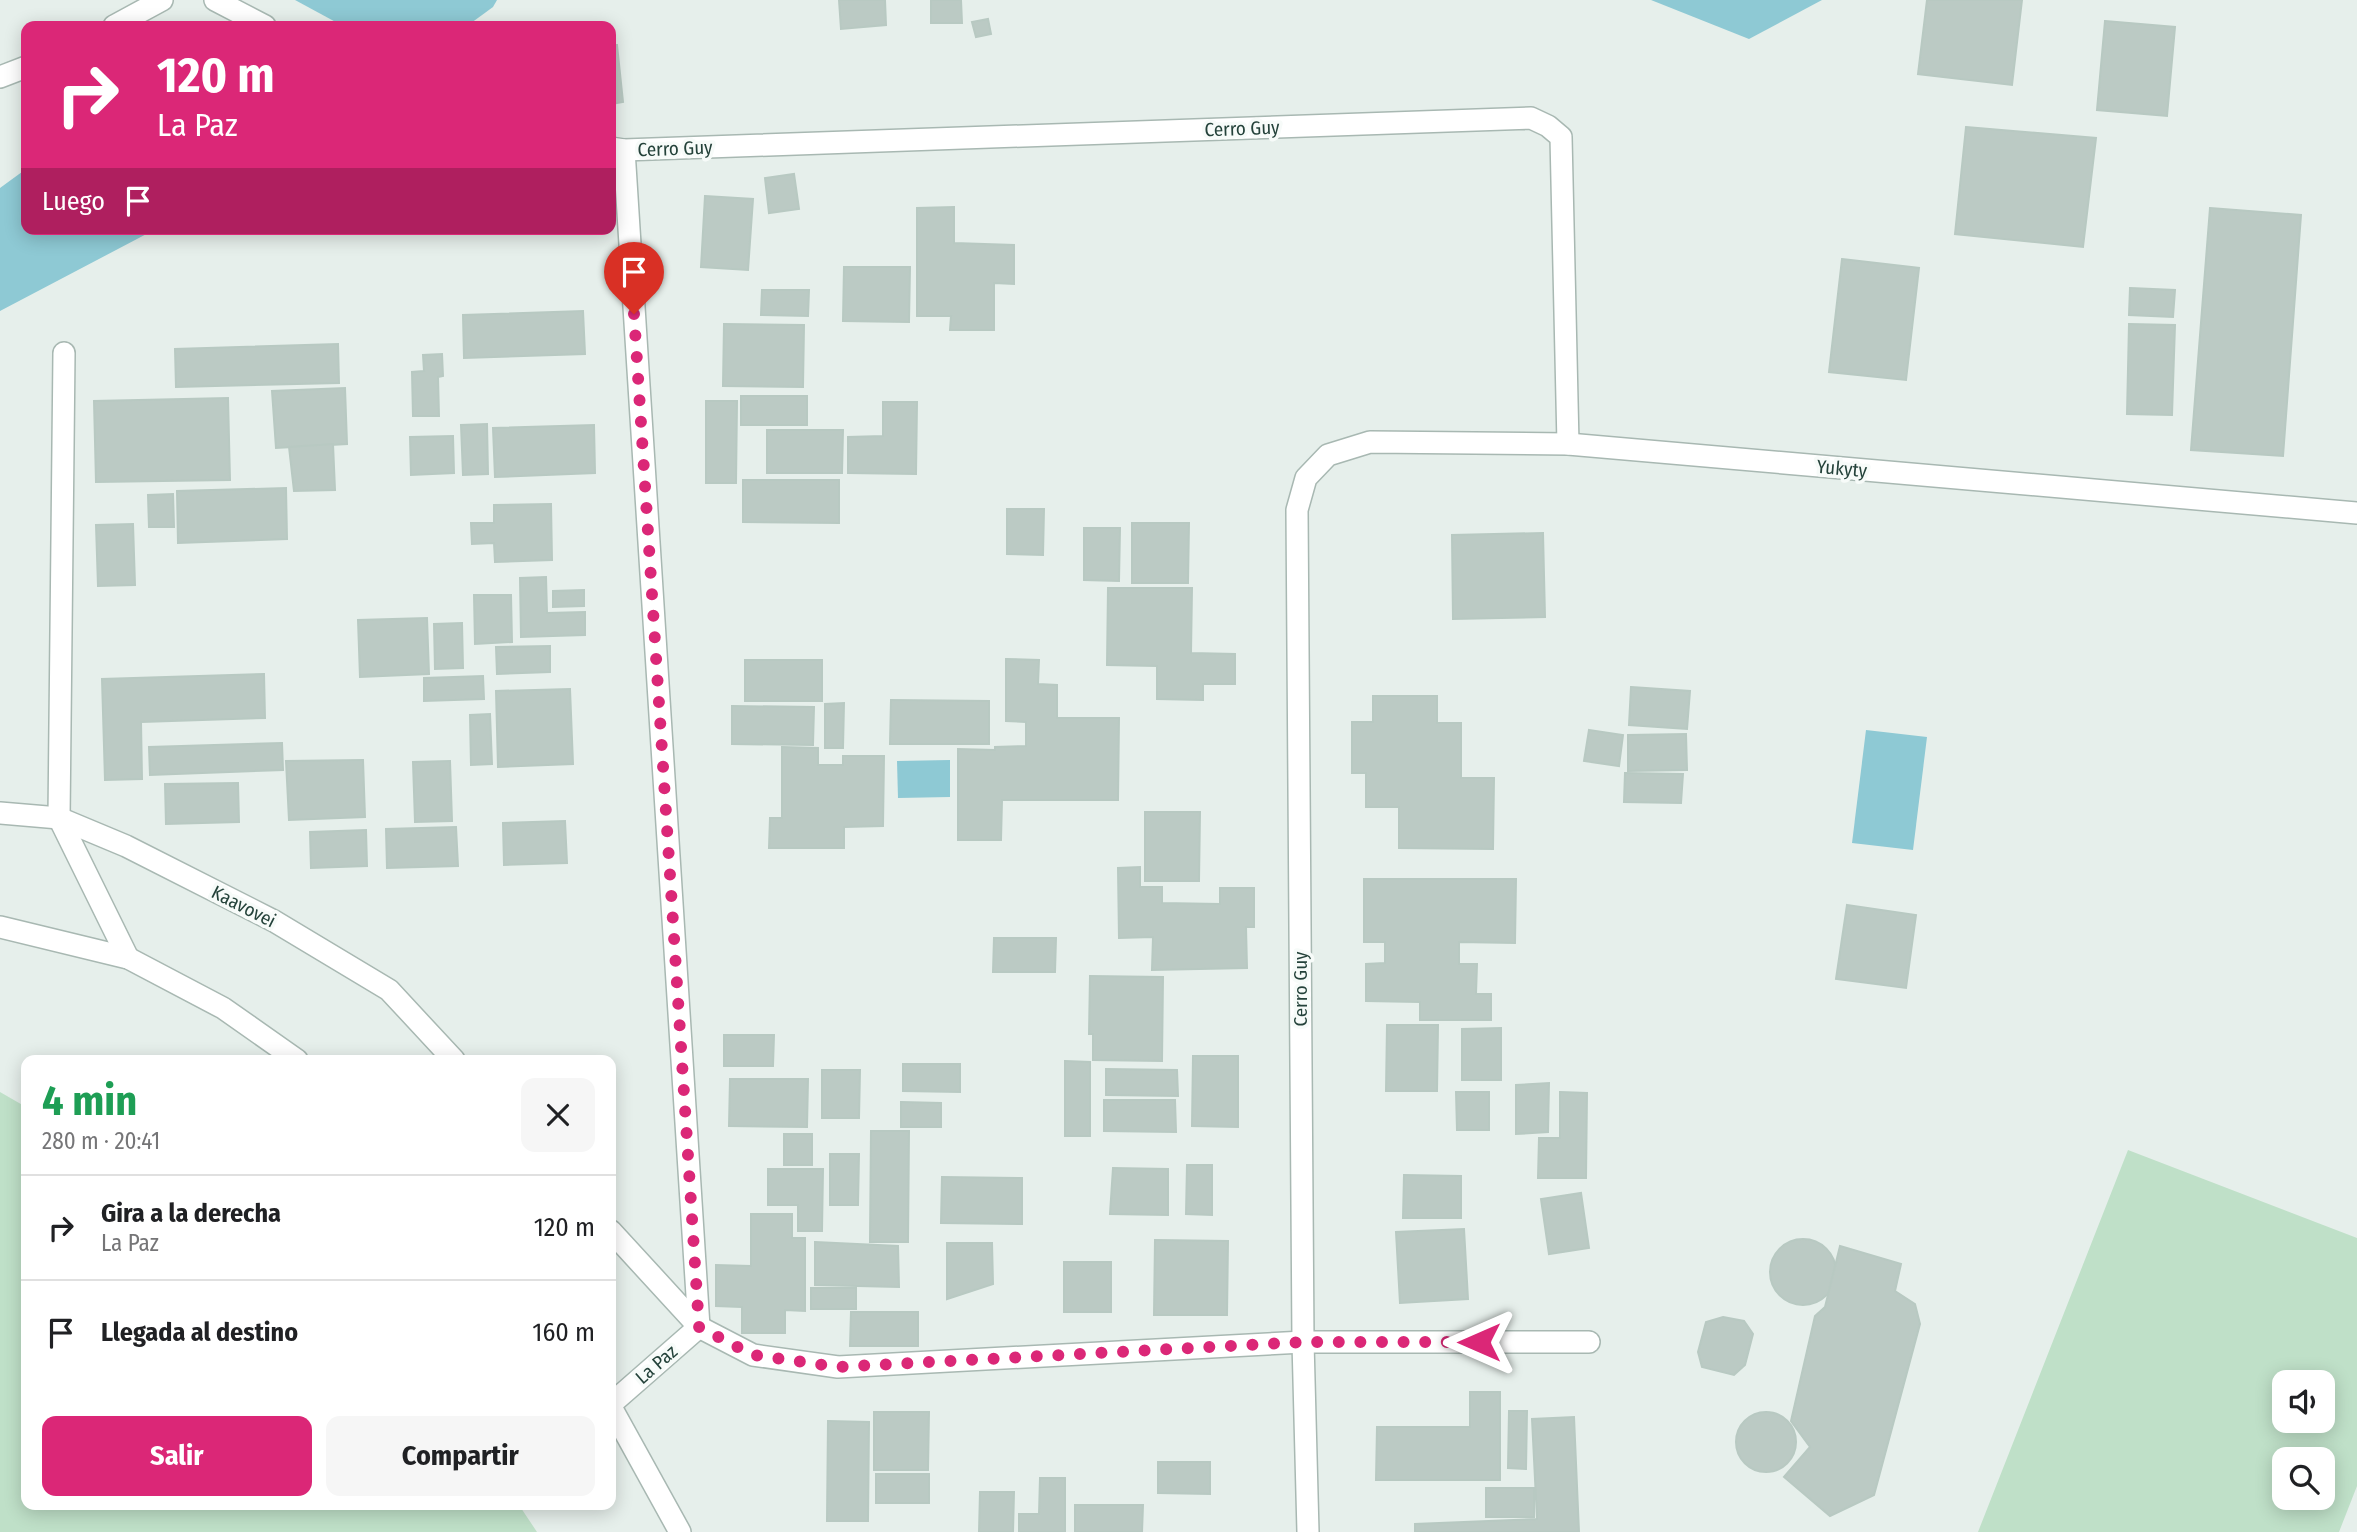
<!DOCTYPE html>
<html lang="es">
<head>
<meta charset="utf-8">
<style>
	:root { --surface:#fff; --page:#f6f6f6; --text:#202124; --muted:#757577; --line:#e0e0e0; --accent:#db2777 }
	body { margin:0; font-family:"Fira Sans Condensed",sans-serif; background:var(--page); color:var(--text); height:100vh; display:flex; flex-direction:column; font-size:26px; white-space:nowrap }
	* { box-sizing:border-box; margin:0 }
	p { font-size:23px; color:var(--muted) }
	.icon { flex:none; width:38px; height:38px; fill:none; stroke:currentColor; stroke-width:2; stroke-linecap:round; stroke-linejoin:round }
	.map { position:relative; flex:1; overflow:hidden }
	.sheet { position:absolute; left:21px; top:1055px; width:595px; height:455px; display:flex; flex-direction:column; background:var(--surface); border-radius:14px; box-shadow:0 4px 18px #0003 }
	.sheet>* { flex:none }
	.guide { position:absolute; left:21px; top:21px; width:595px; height:214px; border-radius:14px; box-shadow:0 4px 18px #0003; background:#db2777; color:#fff; overflow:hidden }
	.fabs { position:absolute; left:2272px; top:1370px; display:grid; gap:14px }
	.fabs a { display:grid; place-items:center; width:63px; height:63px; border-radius:14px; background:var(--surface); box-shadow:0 4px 18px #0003; font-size:35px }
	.pin { position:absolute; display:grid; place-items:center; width:60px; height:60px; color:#fff; margin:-72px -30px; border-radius:50% 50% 50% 0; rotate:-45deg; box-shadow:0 0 7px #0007 }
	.pin .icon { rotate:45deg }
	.me { position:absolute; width:77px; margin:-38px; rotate:270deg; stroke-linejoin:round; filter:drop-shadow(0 0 5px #0008) }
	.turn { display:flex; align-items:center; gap:24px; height:147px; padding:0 21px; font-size:32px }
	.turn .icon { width:91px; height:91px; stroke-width:2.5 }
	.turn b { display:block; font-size:49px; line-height:60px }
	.then { display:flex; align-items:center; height:66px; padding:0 21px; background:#0003; gap:14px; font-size:26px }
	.round { display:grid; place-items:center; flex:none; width:74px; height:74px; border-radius:14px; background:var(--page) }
	.overview { display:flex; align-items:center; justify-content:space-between; height:119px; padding:0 21px }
	h1 { font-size:42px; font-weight:700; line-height:52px; color:#1e9e55 }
	.primary-button { display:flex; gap:14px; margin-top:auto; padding:14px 21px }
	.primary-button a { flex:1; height:80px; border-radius:14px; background:var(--accent); color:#fff; font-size:28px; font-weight:700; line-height:80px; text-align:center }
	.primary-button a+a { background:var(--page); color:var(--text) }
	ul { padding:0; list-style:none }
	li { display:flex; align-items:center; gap:21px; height:105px; padding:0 21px; border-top:2px solid var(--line) }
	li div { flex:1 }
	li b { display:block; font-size:26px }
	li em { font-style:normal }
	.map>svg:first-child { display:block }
	.green { fill:#bfe0c8; fill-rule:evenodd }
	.water { fill:#8ec9d4 }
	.pier { fill:#e6efeb }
	.building { fill:#bbcac4; stroke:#b8c9c2; stroke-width:2 }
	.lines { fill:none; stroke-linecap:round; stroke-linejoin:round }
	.minor-casing { stroke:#a8b8b2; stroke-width:24 }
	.minor { stroke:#fff; stroke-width:21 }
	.route { stroke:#db2777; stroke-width:12; stroke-dasharray:0 21.6 }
	.labels { text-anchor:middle; stroke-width:7; stroke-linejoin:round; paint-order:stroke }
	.street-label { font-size:19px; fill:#24423a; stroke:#f7fbf9 }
</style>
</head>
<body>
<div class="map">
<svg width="2357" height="1532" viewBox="0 0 2357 1532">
	<rect width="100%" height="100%" fill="#e6efeb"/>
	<g class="green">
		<polygon points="0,1092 26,1107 26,1505 519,1505 537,1532 0,1532"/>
		<path d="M 2128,1150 L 2357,1238 L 2357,1486 L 2339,1532 L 1978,1532 ZM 2284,1382 L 2322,1382 L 2322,1421 L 2284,1421 ZM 2284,1460 L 2322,1460 L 2322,1498 L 2284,1498 Z"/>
	</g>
	<g class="water">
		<polygon points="264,0 497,0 493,7 467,26 228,26"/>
		<polygon points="1651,0 1822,0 1749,39"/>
		<polygon points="26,169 26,229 156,229 0,311 0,188"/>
		<polygon points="1866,730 1927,737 1913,850 1852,843"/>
		<polygon points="950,760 950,797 898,798 897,761"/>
	</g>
	<polygon class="pier" points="258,0 295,0 343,26 224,26"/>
	<g class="building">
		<polygon points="839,0 885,0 886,25 841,29"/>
		<polygon points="931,0 961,0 962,23 931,23"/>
		<polygon points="1927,0 2022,0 2012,85 1918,74"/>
		<polygon points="988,19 991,34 976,37 972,22"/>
		<polygon points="2105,21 2175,27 2167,116 2097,110"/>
		<polygon points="611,45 617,45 623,102 611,104"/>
		<polygon points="1966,127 2096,138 2083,247 1955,234"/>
		<polygon points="794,174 799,209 769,213 765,178"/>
		<polygon points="705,196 753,199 748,270 701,267"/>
		<polygon points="954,207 954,243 1014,245 1014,284 994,283 994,330 950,330 951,316 917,316 917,208"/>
		<polygon points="2210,208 2301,215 2283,456 2191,450"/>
		<polygon points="1842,259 1919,268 1906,380 1829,372"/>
		<polygon points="844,267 910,267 909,322 843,321"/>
		<polygon points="2130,288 2175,290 2173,317 2129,315"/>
		<polygon points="762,290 809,290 808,316 761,315"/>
		<polygon points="583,311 585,354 464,358 463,315"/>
		<polygon points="724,324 804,325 803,387 723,386"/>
		<polygon points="2129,324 2175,325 2172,415 2127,414"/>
		<polygon points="338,344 339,383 176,387 175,349"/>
		<polygon points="442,354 443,376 438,377 439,416 413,416 412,372 424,371 423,355"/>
		<polygon points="345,388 347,444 276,448 272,391"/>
		<rect x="741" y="396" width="66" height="29"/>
		<polygon points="228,398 230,480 96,482 94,401"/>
		<polygon points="706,401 737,401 736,483 706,483"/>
		<polygon points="883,402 917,402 916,474 848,473 848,437 883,436"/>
		<polygon points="487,424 488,474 463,475 461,425"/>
		<polygon points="594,425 595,473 495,477 493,428"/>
		<polygon points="767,430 843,430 842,473 767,473"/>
		<polygon points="453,436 454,473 411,475 410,437"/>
		<polygon points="333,444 335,490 294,491 289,447"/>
		<polygon points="743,480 839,480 839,523 743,522"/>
		<polygon points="286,488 287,539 178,543 177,491"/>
		<polygon points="173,494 174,527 149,527 148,495"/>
		<polygon points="551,504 552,560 495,562 494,543 472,544 471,523 494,523 494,505"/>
		<polygon points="1007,509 1044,509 1043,555 1007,554"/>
		<polygon points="1132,523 1189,523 1188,583 1132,583"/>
		<polygon points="133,524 135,585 98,586 96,525"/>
		<polygon points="1084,528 1120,528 1119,581 1084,580"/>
		<polygon points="1543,533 1545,617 1453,619 1452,535"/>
		<polygon points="546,577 547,613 585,612 585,635 521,637 520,578"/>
		<polygon points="1108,588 1192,588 1191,653 1235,654 1235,684 1203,684 1203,700 1157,699 1157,666 1107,665"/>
		<polygon points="584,590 584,606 553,607 553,591"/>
		<polygon points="474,595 511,595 512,642 475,644"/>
		<polygon points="427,618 429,674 360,677 358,620"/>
		<polygon points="462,623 463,668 435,669 434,624"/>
		<polygon points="550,646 550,672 497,674 496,647"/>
		<polygon points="1006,659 1039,660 1038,684 1057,685 1057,718 1119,718 1118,800 1002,800 1001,840 958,840 958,749 995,750 995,747 1026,746 1026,722 1006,721"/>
		<rect x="745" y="660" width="77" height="41"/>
		<polygon points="264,674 265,718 141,722 142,779 105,780 102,679"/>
		<polygon points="483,676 484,699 424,701 424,678"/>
		<polygon points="1631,687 1690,691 1687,729 1629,725"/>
		<polygon points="570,689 573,764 498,767 496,691"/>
		<polygon points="1373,696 1437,696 1437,723 1461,723 1461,778 1494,778 1493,849 1399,848 1399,807 1366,807 1366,773 1352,773 1352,722 1373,722"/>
		<polygon points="891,700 989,701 989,744 890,744"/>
		<polygon points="844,703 843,748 825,748 825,704"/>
		<polygon points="732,706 814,707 813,745 732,744"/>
		<polygon points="490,714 492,764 471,765 470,715"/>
		<polygon points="1589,730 1623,735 1619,766 1584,761"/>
		<polygon points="1686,734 1687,770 1628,771 1628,735"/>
		<polygon points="282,743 283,770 150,775 149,747"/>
		<polygon points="782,747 818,748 818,765 843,765 843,756 884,756 883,826 844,827 844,848 769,848 770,818 782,818"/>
		<polygon points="363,760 365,817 289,820 286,761"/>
		<polygon points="450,761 452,821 415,822 413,762"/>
		<polygon points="1625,773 1683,774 1681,803 1624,802"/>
		<polygon points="238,783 239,822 166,824 165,784"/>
		<polygon points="1145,812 1200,812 1199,881 1145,881"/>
		<polygon points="565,821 567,863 504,865 503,823"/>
		<polygon points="456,827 458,866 387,868 386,829"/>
		<polygon points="366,830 367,866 311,868 310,832"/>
		<polygon points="1140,867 1140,887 1162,887 1162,903 1220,904 1220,888 1254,888 1254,927 1246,927 1247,968 1152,970 1153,937 1119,938 1118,868"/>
		<polygon points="1364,879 1516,879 1515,943 1459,942 1459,964 1477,964 1476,994 1491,994 1491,1020 1420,1020 1420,1002 1366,1001 1366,964 1385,963 1385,942 1364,942"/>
		<polygon points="1847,905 1916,915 1906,988 1836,979"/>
		<polygon points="994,938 1056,938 1055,972 993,972"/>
		<polygon points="1090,976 1163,977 1162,1061 1093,1060 1093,1034 1089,1034"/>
		<polygon points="1387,1025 1438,1025 1437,1091 1386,1091"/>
		<polygon points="1501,1028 1501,1080 1462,1080 1462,1029"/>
		<polygon points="724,1035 774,1035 773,1066 724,1066"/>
		<polygon points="1193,1056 1238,1056 1238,1127 1192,1126"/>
		<polygon points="1065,1061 1090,1062 1090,1136 1065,1136"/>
		<polygon points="903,1064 960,1064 960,1092 903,1091"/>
		<polygon points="1106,1069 1177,1070 1178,1096 1106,1095"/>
		<polygon points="822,1070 860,1070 859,1118 822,1118"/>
		<polygon points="730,1079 808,1079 807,1127 729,1126"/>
		<polygon points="1549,1083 1548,1132 1516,1134 1516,1085"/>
		<polygon points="1456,1092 1489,1092 1489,1130 1457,1130"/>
		<polygon points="1560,1092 1587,1093 1586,1178 1538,1178 1539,1138 1560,1138"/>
		<polygon points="1104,1100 1175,1100 1176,1132 1104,1131"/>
		<polygon points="901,1102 941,1103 941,1127 901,1127"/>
		<polygon points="871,1131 909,1131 908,1242 870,1242"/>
		<rect x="784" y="1134" width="28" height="31"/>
		<polygon points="830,1154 859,1154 858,1205 830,1205"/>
		<polygon points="1187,1165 1212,1165 1212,1215 1186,1214"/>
		<polygon points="1113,1168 1168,1169 1168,1215 1110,1214"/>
		<polygon points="768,1169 823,1169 822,1231 798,1231 798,1205 768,1205"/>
		<polygon points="1404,1175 1461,1176 1461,1218 1403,1218"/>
		<polygon points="942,1177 1022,1178 1022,1224 941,1223"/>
		<polygon points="1581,1193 1589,1248 1549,1254 1541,1199"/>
		<polygon points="751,1214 792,1214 792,1238 805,1238 805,1311 785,1310 785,1333 742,1333 742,1307 716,1306 716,1265 751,1266"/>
		<polygon points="1464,1229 1468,1299 1400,1303 1396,1232"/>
		<circle cx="1803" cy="1272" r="33"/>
		<polygon points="1155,1240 1228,1241 1227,1315 1154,1315"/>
		<polygon points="815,1242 898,1246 899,1287 815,1285"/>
		<polygon points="947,1243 992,1243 993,1284 947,1299"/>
		<polygon points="1840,1246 1901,1264 1895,1291 1915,1304 1920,1324 1874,1495 1830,1516 1784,1477 1810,1447 1791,1421 1815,1316 1825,1307"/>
		<rect x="1064" y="1262" width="47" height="50"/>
		<rect x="811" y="1288" width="45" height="21"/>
		<polygon points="851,1312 918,1312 918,1346 850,1346"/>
		<polygon points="1723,1317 1744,1321 1753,1334 1745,1365 1734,1375 1702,1367 1698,1352 1706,1322"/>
		<polygon points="1470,1392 1500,1392 1500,1480 1376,1480 1377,1427 1470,1427"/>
		<polygon points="1509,1411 1527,1411 1526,1469 1508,1468"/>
		<circle cx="1766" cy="1442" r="30"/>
		<polygon points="874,1412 929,1412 928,1470 874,1470"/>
		<polygon points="1574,1417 1579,1532 1415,1532 1415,1524 1537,1519 1532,1419"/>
		<polygon points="828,1421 869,1422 868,1521 827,1521"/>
		<polygon points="1158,1462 1210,1462 1210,1494 1158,1493"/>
		<rect x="876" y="1474" width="53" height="29"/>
		<polygon points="1040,1478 1065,1478 1065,1532 1019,1532 1019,1514 1039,1514"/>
		<rect x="1486" y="1488" width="48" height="29"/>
		<polygon points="980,1492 1014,1492 1013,1532 979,1532"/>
		<polygon points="1075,1505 1143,1505 1142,1532 1075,1532"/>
	</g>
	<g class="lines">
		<defs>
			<g id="minor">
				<polyline points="215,0 265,26"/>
				<polyline points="114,26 162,0"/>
				<polyline points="0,77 26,67"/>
				<polyline points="611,148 624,150 1531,118 1548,126 1561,137 1568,444"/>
				<polyline points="624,150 699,1327"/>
				<polyline points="64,353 59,818 128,958"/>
				<polyline points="0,813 59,818 126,846 274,921 389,990 454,1060"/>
				<polyline points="0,927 128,958 223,1008 297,1060"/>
				<polyline points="611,1231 699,1327 753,1355 838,1367 1303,1342 1589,1342"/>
				<polyline points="611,1404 699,1327"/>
				<polyline points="611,1407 680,1532"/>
				<polyline points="1308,1532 1303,1342 1297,510 1306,478 1328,455 1370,442 1568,444 2357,513"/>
			</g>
		</defs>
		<use href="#minor" class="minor-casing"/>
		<use href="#minor" class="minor"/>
	</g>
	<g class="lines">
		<polyline class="route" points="634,314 699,1327 753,1355 838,1367 1303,1342 1479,1342"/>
	</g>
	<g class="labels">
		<g class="street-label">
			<text transform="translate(1242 128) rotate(-2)" y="7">Cerro Guy</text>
			<text transform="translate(675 148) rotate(-2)" y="7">Cerro Guy</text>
			<text transform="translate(1842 468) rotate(5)" y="7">Yukyty</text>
			<text transform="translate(244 906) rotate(27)" y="7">Kaavovei</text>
			<text transform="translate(1300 989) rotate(-90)" y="7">Cerro Guy</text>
			<text transform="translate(656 1364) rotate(-41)" y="7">La Paz</text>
		</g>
	</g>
</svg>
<div class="fabs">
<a><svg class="icon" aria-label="sound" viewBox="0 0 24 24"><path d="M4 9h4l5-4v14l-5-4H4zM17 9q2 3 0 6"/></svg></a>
<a><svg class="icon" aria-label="search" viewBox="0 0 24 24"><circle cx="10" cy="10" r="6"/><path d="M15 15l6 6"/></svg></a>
</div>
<div class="pin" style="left:634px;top:314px;background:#d93025"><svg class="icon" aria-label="arrive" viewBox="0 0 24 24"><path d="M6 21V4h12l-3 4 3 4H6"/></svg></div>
<svg class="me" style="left:1479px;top:1342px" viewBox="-20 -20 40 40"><path d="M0-17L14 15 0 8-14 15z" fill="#db2777" stroke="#fff" stroke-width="4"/></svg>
<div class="guide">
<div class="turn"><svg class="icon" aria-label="right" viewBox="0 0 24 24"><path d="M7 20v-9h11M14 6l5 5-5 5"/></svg><div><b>120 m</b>La Paz</div></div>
<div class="then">Luego<svg class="icon" aria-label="arrive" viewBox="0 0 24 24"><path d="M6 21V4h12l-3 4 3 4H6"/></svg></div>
</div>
<section class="sheet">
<div class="overview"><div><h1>4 min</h1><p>280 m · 20:41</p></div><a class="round"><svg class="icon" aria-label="close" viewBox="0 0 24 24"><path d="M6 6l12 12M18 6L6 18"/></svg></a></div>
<ul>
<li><svg class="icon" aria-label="right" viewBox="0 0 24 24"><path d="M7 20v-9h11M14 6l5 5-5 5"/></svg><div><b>Gira a la derecha</b><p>La Paz</p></div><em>120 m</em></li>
<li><svg class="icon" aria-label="arrive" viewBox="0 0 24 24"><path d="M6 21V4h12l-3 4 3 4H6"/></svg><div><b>Llegada al destino</b></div><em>160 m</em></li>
</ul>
<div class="primary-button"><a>Salir</a><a>Compartir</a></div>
</section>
</div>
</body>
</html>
